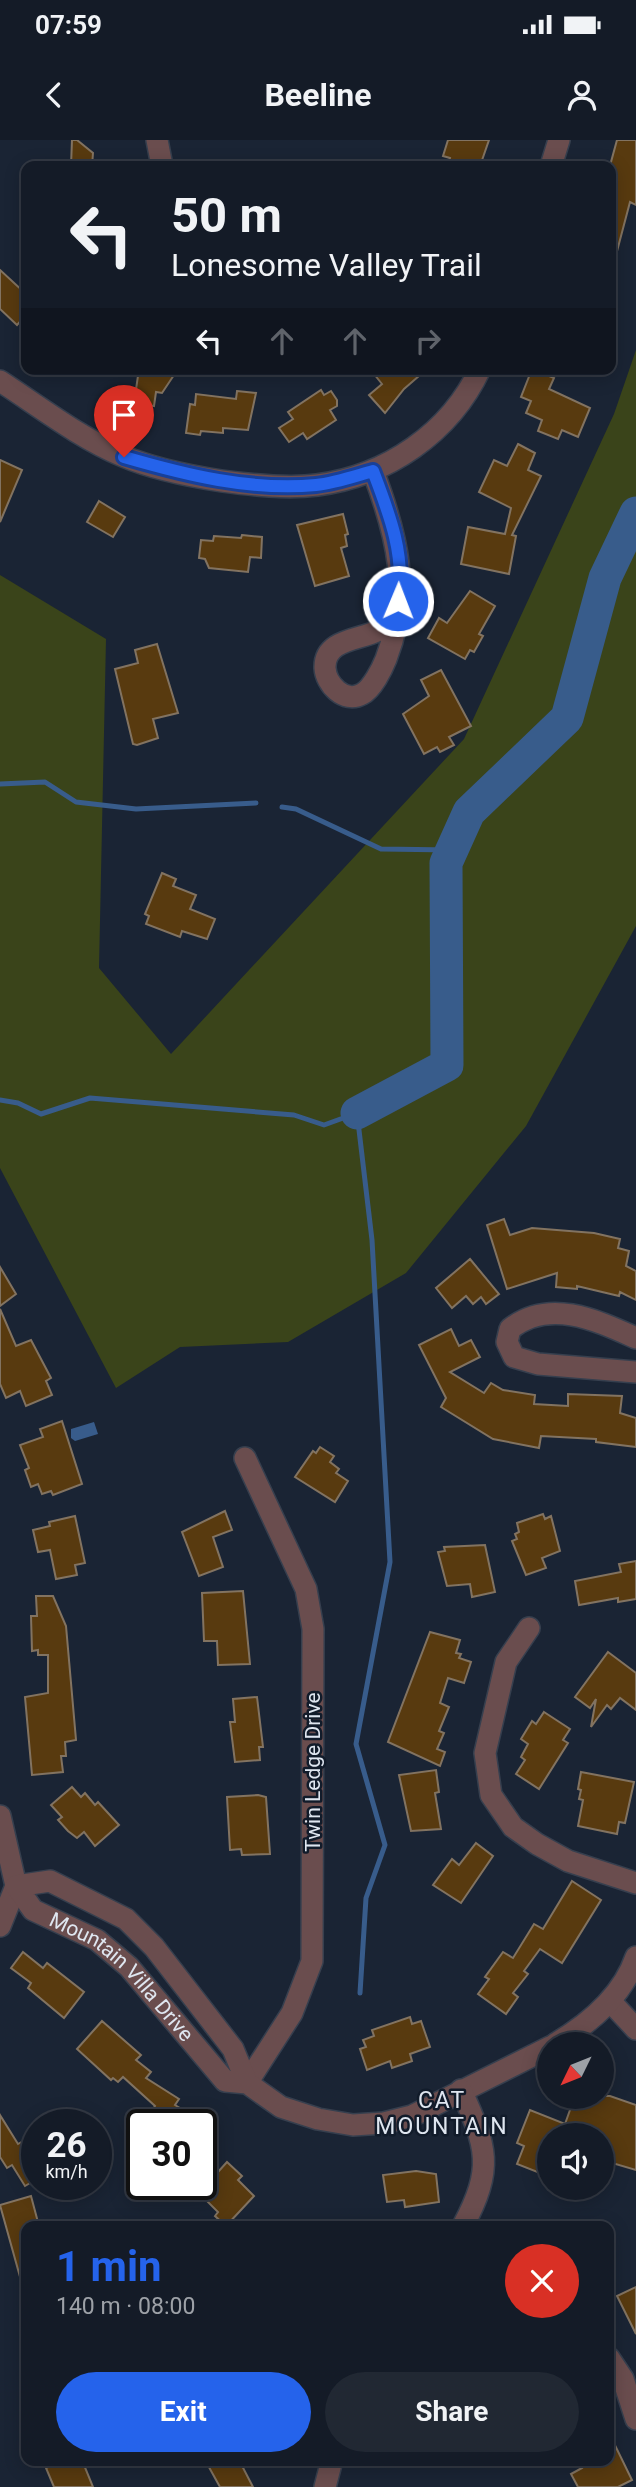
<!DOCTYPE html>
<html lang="en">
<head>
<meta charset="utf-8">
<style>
	:root { --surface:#141b27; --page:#212833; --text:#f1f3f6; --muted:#9da1a7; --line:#333944; --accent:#2563eb }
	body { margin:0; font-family:Roboto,sans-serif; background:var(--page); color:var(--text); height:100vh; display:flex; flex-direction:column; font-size:26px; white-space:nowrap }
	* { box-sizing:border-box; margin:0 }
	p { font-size:23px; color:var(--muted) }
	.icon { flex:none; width:38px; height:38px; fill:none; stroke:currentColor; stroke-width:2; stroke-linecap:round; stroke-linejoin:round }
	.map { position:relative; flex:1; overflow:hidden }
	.side { position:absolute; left:21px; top:2081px; width:593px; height:245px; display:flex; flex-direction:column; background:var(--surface); border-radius:14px; box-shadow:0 4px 18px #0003,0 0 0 2px var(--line) }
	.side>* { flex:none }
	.top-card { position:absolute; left:21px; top:21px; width:595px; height:214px; border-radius:14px; box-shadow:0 4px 18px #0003,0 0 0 2px var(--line); background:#141b27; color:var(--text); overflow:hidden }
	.needle { width:46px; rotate:227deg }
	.buttons { position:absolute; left:537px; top:1892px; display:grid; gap:14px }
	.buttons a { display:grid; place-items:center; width:77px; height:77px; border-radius:50%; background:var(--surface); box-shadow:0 4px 18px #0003,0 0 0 2px var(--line); font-size:35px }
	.speed { position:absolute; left:21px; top:1969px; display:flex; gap:14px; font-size:35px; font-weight:700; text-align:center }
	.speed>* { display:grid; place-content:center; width:91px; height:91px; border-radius:50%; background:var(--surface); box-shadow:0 4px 18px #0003,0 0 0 2px var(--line); line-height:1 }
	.speed small { font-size:18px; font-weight:400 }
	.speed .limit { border:4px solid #111; border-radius:10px; background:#fff; color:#111 }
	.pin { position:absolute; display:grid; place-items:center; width:60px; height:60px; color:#fff; margin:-72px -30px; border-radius:50% 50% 50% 0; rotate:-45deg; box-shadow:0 0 7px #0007 }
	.pin .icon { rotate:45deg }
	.me { position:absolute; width:77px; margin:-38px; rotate:1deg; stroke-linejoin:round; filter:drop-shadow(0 0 5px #0008) }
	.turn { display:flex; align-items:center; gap:24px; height:147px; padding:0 35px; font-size:32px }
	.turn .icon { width:91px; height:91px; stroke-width:2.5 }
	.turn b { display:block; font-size:49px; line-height:60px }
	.lanes { display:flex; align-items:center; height:66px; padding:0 35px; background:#0003; justify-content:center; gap:35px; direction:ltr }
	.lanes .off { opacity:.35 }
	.round { display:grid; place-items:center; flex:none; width:74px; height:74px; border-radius:37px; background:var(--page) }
	.headline { display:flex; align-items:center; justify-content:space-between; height:119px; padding:0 35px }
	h1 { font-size:42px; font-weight:700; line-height:52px; color:var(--accent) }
	.action { display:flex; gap:14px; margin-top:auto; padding:14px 35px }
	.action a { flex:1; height:80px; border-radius:42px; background:var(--accent); color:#fff; font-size:28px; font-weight:700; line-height:80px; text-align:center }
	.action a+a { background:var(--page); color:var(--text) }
	.status { display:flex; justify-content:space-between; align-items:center; height:49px; padding:0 35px; background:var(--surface); direction:ltr }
	.status svg { height:19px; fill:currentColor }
	header { display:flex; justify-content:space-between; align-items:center; height:91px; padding:0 35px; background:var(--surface); font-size:32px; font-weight:700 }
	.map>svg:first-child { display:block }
	.green { fill:#3a441a }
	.water { fill:#385c8b }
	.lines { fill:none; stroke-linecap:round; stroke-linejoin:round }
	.stream { stroke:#385c8b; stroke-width:5 }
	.river { stroke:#385c8b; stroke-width:33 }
	.building { fill:#583a0f; stroke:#827361; stroke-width:2 }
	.minor-casing { stroke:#363f4e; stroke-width:24 }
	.minor { stroke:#6a4d4e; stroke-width:21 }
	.route-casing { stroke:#184099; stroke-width:18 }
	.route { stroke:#2563eb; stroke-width:12 }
	.labels { text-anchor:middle; stroke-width:5; stroke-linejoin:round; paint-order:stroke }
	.street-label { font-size:21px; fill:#dfe6f0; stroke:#111b2a }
	.neighbourhood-label { font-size:23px; letter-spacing:2px; fill:#dfe6f0; stroke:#111b2a }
</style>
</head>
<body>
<div class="status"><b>07:59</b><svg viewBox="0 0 49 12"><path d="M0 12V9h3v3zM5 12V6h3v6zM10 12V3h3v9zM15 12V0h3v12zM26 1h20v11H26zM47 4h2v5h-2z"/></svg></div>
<header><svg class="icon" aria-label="back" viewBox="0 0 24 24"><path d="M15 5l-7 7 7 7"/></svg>Beeline<svg class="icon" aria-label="person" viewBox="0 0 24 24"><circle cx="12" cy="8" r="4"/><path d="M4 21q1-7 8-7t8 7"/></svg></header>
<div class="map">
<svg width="636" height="2347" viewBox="0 0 636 2347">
	<rect width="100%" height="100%" fill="#1a2434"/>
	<polygon class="green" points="636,210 636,786 526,986 406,1133 288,1202 180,1207 116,1248 0,1028 0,435 106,499 99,828 171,914 464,599 614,274"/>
	<polygon class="water" points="94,1282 98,1294 75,1301 71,1298 71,1289"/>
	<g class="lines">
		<g class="stream">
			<polyline points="0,644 45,642 76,662 136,669 256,663"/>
			<polyline points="282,667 296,669 381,709 452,710"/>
			<polyline points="0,960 18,963 41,974 90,958 294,975 324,985 357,973 372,1100 390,1422 356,1604 385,1705 366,1758 360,1853"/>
		</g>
		<polyline class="river" points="357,973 447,925 446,723 469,672 567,578 605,438 636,373"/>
	</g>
	<g class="building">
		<polygon points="72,0 77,0 93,13 92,26 71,26"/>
		<polygon points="448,0 489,0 480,26 448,26 450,18 443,16"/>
		<polygon points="617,0 636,0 636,65 630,62 616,115 611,115 611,22"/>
		<polygon points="0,130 26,154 26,175 17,185 0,169"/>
		<polygon points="139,229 178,229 162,253 156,252 154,266 134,263"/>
		<polygon points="370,229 427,229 404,249 385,273 369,255 382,244"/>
		<polygon points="532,229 554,238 549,249 590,268 578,297 562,290 558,299 538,291 542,280 526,273 531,261 521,257"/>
		<polygon points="321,250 324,255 331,251 337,260 337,266 330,270 336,280 307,299 303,293 289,302 279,288 293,279 288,272"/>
		<polygon points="237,251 256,253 248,290 223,288 223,293 201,291 200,295 186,293 190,264 195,265 196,254 236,259"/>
		<polygon points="518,304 535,313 528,330 541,336 512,395 516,396 509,434 461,424 468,387 505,394 511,368 479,352 494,320 507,326"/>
		<polygon points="0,320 22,330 0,382"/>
		<polygon points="99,361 125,377 113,397 87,382"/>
		<polygon points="343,374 348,394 345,395 347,406 341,408 349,436 315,446 297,385"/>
		<polygon points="242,395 262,397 261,418 250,417 248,432 209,428 205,419 199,418 201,400 213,401 214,396 241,398"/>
		<polygon points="470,451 495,466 479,494 483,496 474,512 470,510 465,519 428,498 439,478 447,483"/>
		<polygon points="157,504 178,573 153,579 158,598 137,605 133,604 115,529 138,523 135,510"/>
		<polygon points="441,530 471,586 449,597 454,605 440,612 437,607 424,614 403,574 429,556 421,540"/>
		<polygon points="162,733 176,739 173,746 196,755 190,769 215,779 207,799 182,791 180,797 146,784 149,776 145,774"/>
		<polygon points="504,1079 510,1095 532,1088 594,1093 620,1099 618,1108 629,1111 626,1126 636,1131 636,1160 620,1152 619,1156 577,1146 577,1149 556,1147 557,1133 507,1149 487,1085"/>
		<polygon points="470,1119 499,1154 486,1164 481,1157 473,1164 466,1156 452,1168 436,1148"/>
		<polygon points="0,1127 16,1154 0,1166"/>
		<polygon points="0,1169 16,1206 31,1200 51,1238 46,1241 52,1255 26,1266 20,1251 6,1258 0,1244"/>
		<polygon points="451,1189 459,1206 471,1200 480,1217 450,1232 484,1253 491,1243 503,1250 535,1255 534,1264 568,1266 568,1254 622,1256 620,1273 636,1278 636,1307 596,1302 596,1299 541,1296 539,1308 493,1299 441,1267 446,1258 419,1205"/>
		<polygon points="62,1281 82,1344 53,1355 51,1351 42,1354 38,1344 31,1347 25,1330 29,1328 20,1305 43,1297 40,1289"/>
		<polygon points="320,1307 334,1316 330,1322 339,1329 336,1333 348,1341 335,1362 295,1337 313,1311 316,1313"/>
		<polygon points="225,1371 232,1390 213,1397 223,1427 199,1436 182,1392"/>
		<polygon points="543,1374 545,1379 551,1376 560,1411 542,1418 546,1428 526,1435 512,1401 517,1399 515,1394 519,1392 517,1383"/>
		<polygon points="75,1376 85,1423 75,1425 77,1435 56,1439 50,1410 38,1412 33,1390 50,1386 49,1382"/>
		<polygon points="485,1405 495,1452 472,1457 470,1444 447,1446 438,1412 445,1411 444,1407"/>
		<polygon points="636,1421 636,1459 618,1462 618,1458 579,1465 575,1441 621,1432 619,1424"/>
		<polygon points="243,1451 250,1524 218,1525 217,1501 204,1501 202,1453"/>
		<polygon points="36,1456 53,1456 66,1486 76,1600 65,1602 66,1616 61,1616 63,1632 32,1635 25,1557 48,1553 48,1515 38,1515 38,1510 32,1511 31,1476 37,1476"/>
		<polygon points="430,1492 460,1500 456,1513 461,1514 459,1518 471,1522 464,1543 448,1538 440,1563 449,1567 439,1591 444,1593 437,1609 445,1612 440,1626 388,1602"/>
		<polygon points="608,1512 636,1533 636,1570 620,1558 611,1569 607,1565 591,1587 596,1559 590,1568 575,1557"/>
		<polygon points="257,1557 263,1607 259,1607 260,1620 235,1622 230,1582 235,1582 233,1559"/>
		<polygon points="544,1572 570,1589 563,1600 568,1603 539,1649 516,1634 525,1620 521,1617 528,1604 521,1599 532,1581 536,1584"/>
		<polygon points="436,1630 439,1652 435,1653 441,1689 411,1691 399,1635"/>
		<polygon points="581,1632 634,1642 625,1683 619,1682 617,1694 578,1686 583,1660 579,1659 581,1650 578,1649"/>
		<polygon points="72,1647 81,1657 85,1653 95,1665 98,1662 119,1685 95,1706 84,1692 77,1698 68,1691 58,1680 62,1677 51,1665"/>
		<polygon points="258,1655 266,1657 270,1714 242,1715 241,1709 230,1710 227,1657"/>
		<polygon points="476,1703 493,1716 461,1763 433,1745 452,1719 459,1725"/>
		<polygon points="572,1741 601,1760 562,1823 540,1809 524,1831 528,1834 513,1853 518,1857 506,1874 478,1854 489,1839 485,1837 503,1812 513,1818 534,1784 543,1789"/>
		<polygon points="23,1812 43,1828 47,1823 84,1852 64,1878 28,1848 31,1843 11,1828"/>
		<polygon points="410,1877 412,1884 421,1881 430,1907 410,1914 412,1921 392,1928 390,1921 367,1930 360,1909 366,1907 363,1900 374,1896 372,1890"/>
		<polygon points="102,1881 141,1915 136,1920 151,1932 146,1938 179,1959 175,1965 188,1973 180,1984 143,1984 155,1966 123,1937 118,1942 113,1938 111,1940 77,1909"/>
		<polygon points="575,1956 610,1956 636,1965 636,2030 602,2020 602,1995 550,1995 550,2023 545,2035 517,2024 524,2006 517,2003 530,1970 565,1984"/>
		<polygon points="0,1975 18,2004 25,2000 37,2018 37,2039 25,2046 12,2025 7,2028 0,2017"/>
		<polygon points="227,2022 242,2036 238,2040 254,2056 226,2086 215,2076 218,2072 199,2053"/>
		<polygon points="416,2031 436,2034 439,2062 405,2067 404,2060 387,2062 383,2035"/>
		<polygon points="31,2056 39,2086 26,2086 26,2144 22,2144 0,2065"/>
		<polygon points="636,2147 636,2194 617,2156"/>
		<polygon points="609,2293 632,2340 618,2347 578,2347 571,2334 582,2328 578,2320 609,2320"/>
		<polygon points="64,2320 82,2320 93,2347 54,2347 46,2328"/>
		<polygon points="205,2320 239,2320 253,2347 220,2347"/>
	</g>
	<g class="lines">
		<defs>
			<g id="minor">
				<polyline points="157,0 162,26"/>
				<polyline points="551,26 559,0"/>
				<path d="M 0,241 C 40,267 80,298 123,316 C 153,329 189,336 222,341 C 252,345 287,349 317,345 C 387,336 450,293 480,229"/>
				<path d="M 373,331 C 397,395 412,452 386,519 C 382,529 372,549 362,554 C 344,564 326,544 325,528 C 324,499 360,500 377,491 C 384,488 390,483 395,479"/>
				<path d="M 636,1198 C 596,1180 549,1158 510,1189 L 507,1202 L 514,1217 L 538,1224 L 636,1232"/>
				<polyline points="245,1318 306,1449 313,1489 312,1821 292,1873 247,1943"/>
				<polyline points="529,1488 506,1522 485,1613 491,1655 513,1687 537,1704 568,1721 636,1743"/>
				<polyline points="0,1676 16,1746 0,1786"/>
				<polyline points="610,1861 636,1889"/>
				<path d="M 555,1904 C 589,1884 623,1855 636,1817"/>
				<path id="s1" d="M 247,1943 L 233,1909 L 154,1807 L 126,1779 L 50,1741 L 16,1746 L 33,1770 L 97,1800 L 129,1827 L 225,1941 L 247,1943 L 281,1967 L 318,1979 L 353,1985 L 384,1983 L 412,1976 L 550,1907"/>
				<path d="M 461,1950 C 487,2007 494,2028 463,2086"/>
				<polyline points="609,2218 623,2239 636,2279"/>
				<polyline points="325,2347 332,2320"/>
			</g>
		</defs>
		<use href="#minor" class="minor-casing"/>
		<use href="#minor" class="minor"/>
	</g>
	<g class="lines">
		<defs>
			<path id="route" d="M 124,317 C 186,335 250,351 316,345 C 335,343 355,336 373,331 C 389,373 406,416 398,461"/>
		</defs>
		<use href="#route" class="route-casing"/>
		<use href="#route" class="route"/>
	</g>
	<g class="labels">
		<g class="street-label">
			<text transform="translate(313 1632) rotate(-90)" y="7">Twin Ledge Drive</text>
			<text dy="7" stroke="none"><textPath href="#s1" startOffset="467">Mountain Villa Drive</textPath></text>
		</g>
		<g class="neighbourhood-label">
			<text x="442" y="1968">CAT<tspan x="442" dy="26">MOUNTAIN</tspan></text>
		</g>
	</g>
</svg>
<div class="buttons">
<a><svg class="needle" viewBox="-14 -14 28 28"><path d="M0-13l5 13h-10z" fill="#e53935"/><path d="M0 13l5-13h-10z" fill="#9da1a7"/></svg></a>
<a><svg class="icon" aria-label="sound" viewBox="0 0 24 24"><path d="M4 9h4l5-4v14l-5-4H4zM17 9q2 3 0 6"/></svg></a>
</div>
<div class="speed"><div>26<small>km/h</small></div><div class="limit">30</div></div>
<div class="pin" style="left:124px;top:317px;background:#d93025"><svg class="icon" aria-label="arrive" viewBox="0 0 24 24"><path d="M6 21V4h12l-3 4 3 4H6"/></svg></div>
<svg class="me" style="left:398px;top:461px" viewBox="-20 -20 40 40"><circle r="17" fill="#2563eb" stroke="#fff" stroke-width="3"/><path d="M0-11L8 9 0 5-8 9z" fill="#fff"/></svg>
<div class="top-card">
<div class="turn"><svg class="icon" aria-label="left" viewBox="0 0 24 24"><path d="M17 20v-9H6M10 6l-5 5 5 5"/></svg><div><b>50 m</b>Lonesome Valley Trail</div></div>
<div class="lanes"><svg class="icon" aria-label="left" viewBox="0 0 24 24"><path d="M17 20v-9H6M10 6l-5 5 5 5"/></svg><svg class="icon off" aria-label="ahead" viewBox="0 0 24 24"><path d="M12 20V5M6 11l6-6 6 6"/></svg><svg class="icon off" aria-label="ahead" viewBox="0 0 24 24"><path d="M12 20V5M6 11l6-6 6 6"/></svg><svg class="icon off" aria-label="right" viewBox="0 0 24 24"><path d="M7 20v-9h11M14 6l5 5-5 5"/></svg></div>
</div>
<section class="side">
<div class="headline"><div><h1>1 min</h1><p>140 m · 08:00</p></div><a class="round" style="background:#d93025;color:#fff"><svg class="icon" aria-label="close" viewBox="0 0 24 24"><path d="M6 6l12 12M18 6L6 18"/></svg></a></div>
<div class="action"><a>Exit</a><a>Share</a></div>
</section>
</div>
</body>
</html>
